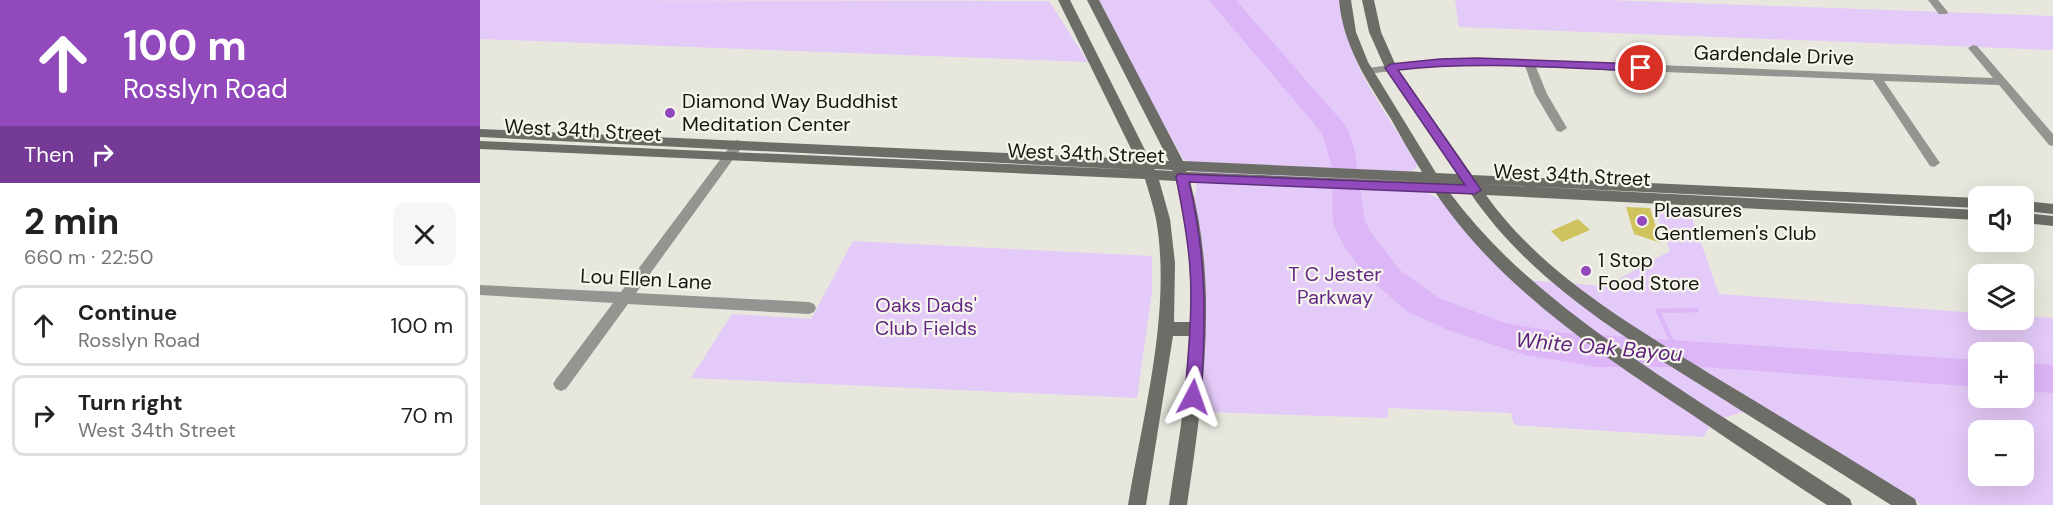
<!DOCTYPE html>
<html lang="en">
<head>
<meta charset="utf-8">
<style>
	:root { --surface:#fff; --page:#f6f6f6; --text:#222; --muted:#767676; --line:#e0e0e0 }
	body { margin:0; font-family:"DM Sans",sans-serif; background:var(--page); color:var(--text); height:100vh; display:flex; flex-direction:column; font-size:22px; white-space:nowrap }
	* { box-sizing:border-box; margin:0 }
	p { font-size:20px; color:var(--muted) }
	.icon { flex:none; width:33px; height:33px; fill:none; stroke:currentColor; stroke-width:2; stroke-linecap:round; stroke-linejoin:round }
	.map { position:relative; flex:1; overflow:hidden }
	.details { display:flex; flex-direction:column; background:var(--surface); width:480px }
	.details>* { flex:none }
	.guide { background:#9149bc; color:#fff; overflow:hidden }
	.controls { position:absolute; left:1488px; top:186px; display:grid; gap:12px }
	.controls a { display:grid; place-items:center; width:66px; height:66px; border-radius:12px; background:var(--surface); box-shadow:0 6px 24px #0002; font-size:30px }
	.pin { position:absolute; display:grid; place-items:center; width:51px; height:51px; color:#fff; margin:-26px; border:3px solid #fff; border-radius:50%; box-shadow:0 2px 6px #0007 }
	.me { position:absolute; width:66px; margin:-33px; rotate:4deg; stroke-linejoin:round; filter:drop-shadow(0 0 4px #0008) }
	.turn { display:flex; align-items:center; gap:21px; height:126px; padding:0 24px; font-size:27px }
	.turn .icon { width:78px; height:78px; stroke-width:2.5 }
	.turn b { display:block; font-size:42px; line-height:51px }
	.then { display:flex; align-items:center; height:57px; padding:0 24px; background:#0003; gap:12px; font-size:22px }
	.round { display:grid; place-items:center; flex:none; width:63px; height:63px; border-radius:12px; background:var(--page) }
	.head { display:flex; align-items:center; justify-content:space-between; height:102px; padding:0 24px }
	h1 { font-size:36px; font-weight:700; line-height:45px }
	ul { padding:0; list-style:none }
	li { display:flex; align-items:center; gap:18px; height:81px; margin:0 12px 9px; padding:0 12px; border:3px solid var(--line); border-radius:12px }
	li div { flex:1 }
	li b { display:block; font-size:22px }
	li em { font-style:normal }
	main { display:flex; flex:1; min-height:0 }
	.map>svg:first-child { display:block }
	.green { fill:#e4caf8; fill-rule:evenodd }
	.water { fill:#ddb6f8 }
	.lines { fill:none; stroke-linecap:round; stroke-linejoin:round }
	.stream { stroke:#ddb6f8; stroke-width:4.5 }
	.building { fill:#cfc35e }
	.street { fill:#949490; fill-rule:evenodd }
	.secondary { fill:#6d6d67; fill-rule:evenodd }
	.route { fill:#9149bc; stroke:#5e2f7a; stroke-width:1.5 }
	.poi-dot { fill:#9149bc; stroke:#f6f5eb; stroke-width:2 }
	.labels { text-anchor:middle; stroke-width:4.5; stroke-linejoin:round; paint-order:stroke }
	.street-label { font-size:20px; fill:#151512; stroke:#f6f5eb }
	.poi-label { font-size:20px; fill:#151512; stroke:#f6f5eb; text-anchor:start }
	.park-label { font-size:20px; fill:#652987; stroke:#f6f5eb }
	.water-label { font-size:21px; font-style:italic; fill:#5e217f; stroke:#f6f5eb }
</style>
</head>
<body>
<main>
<section class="details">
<div class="guide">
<div class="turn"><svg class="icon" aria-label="ahead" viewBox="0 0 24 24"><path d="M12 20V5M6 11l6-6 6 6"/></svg><div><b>100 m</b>Rosslyn Road</div></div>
<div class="then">Then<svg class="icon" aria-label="right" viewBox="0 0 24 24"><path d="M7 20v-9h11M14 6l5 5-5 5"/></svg></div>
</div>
<div class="head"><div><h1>2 min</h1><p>660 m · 22:50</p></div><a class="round"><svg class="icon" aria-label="close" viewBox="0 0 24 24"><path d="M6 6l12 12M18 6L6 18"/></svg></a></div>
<ul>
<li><svg class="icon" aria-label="ahead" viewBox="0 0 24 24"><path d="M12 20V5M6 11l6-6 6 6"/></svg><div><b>Continue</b><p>Rosslyn Road</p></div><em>100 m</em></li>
<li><svg class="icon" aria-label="right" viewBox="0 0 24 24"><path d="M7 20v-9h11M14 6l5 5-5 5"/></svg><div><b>Turn right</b><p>West 34th Street</p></div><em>70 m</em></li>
</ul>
</section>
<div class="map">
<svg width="1573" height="505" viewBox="0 0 1573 505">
	<rect width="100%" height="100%" fill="#e8e7de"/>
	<g class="green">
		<polygon points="0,0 569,1 608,62 0,39"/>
		<path d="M 615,0 L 860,0 C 864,61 906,112 937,163 L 937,167 L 932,171 L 948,193 L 961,200 L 1000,249 L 1031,279 L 1126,286 L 1190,251 L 1174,207 L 1209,209 L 1239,294 L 1498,313 L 1498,320 L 1544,320 L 1544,316 L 1573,318 L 1573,505 L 1442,505 L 1283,406 L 1227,423 L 1229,428 L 1223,437 L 1034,425 L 1031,413 L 908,408 L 908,418 L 723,412 L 717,404 L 726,304 L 725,282 L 722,243 L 714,197 L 717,188 L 709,162 L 703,159 ZM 1498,352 L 1544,352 L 1544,398 L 1498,398 ZM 1498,430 L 1544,430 L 1544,476 L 1498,476 Z"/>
		<polygon points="975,0 1128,0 1573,16 1573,50 979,27"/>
		<polygon points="373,241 672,256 672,292 657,398 211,378 252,314 331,319"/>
	</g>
	<g class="water">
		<polygon points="729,0 756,0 867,127 874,147 885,221 892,234 921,271 959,298 1025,323 1084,333 1498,360 1498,387 1223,367 1117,367 1045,355 968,330 928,312 887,277 865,248 853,224 852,167 842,133"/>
		<polygon points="1544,363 1573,365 1573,393 1544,391"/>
	</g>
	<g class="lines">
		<polyline class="stream" points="1193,344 1178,311 1217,310"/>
	</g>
	<g class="building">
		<polygon points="1146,207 1170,208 1181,243 1154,234"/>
		<polygon points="1098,219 1110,230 1082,242 1071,231"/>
	</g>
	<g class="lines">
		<g class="street">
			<polygon points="1448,0 1458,0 1468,12 1467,14 1459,14"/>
			<polygon points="1493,45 1497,46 1573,134 1573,146 1569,145 1519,85 1404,81 1460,163 1454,167 1450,166 1393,80 1056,67 1067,94 1087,128 1081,132 1077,131 1055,94 1045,66 960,65 887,74 882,71 887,68 960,59 997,58 1513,78 1488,48"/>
			<polygon points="258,140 264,144 262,147 156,293 329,302 334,304 336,308 334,312 329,314 148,304 86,389 81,391 76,389 73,384 76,379 133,303 0,295 0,285 141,292 254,141"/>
		</g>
		<g class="secondary">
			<path d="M 578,0 L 590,0 L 670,160 L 689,161 L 607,0 L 619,0 L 703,161 L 942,172 C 931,155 921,137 911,119 C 887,81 863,46 859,0 L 871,0 L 876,32 L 888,62 L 956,173 L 977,174 L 905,68 L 889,32 L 882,0 L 894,0 L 901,32 L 917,68 L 992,175 L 1498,198 L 1498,208 L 999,184 L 1498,210 L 1498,220 L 1006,195 C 1063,276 1158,329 1240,380 C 1305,419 1370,459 1435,499 L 1437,505 L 1411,505 C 1350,466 1288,428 1227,389 C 1140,335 1050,280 991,194 L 970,193 C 1036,282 1133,345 1224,405 C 1273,436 1321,467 1370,499 L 1372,505 L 1347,505 C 1301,475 1256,445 1211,414 C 1118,353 1018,286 955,192 L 710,181 C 739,288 723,397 707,505 L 689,505 L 701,425 L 710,336 L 693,336 L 666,505 L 648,505 C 663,414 692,311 676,219 C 673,206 669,192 665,179 L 0,149 L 0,141 L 661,170 L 0,137 L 0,129 L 656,159 ZM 674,169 L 692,170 L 693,171 L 675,170 ZM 706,171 L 948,182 L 707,172 ZM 679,180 L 696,181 C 708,228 712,274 710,322 L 694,322 L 695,263 L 690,219 Z"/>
			<polygon points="1544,201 1573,204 1573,214 1544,211"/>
			<polygon points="1544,213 1573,216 1573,226 1544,223"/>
		</g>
	</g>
	<path class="route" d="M 997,58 L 1161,64 L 1167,68 L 1161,71 C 1080,68 999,61 918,70 L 999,187 L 1001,190 L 995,194 L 709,182 C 727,259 726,318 721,397 L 718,402 L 713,403 L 707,402 L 705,397 C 708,354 713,311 710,268 C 708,237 702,207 696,177 L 698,174 L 985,185 L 905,68 L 911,64 L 960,59 Z"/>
	<g class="poi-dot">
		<circle cx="190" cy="113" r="6"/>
		<circle cx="1162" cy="221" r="6"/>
		<circle cx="1106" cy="271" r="6"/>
	</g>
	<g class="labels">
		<g class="street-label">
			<text transform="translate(1294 55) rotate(2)" y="7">Gardendale Drive</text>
			<text transform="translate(103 130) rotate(3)" y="7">West 34th Street</text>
			<text transform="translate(606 153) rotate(2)" y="7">West 34th Street</text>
			<text transform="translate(1092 175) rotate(3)" y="7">West 34th Street</text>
			<text transform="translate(166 279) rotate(3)" y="7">Lou Ellen Lane</text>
		</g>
		<g class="poi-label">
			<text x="202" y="108">Diamond Way Buddhist<tspan x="202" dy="23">Meditation Center</tspan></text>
			<text x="1174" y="217">Pleasures<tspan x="1174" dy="23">Gentlemen's Club</tspan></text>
			<text x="1118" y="267">1 Stop<tspan x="1118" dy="23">Food Store</tspan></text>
		</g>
		<g class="park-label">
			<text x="855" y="281">T C Jester<tspan x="855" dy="23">Parkway</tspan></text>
			<text x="446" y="312">Oaks Dads'<tspan x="446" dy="23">Club Fields</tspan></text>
		</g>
		<g class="water-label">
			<text transform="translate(1119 347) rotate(5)" y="7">White Oak Bayou</text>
		</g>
	</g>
</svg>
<div class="controls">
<a><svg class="icon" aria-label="sound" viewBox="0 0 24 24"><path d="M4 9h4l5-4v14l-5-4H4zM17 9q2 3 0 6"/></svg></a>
<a><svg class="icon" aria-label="layers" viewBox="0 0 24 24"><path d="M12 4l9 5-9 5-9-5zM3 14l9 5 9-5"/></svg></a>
<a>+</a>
<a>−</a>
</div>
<div class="pin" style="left:1161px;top:68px;background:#d93025"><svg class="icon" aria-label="arrive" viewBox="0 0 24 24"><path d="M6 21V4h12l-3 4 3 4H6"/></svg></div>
<svg class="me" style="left:713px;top:397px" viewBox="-20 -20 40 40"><path d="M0-17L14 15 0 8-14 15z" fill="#9149bc" stroke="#fff" stroke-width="4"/></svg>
</div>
</main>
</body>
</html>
